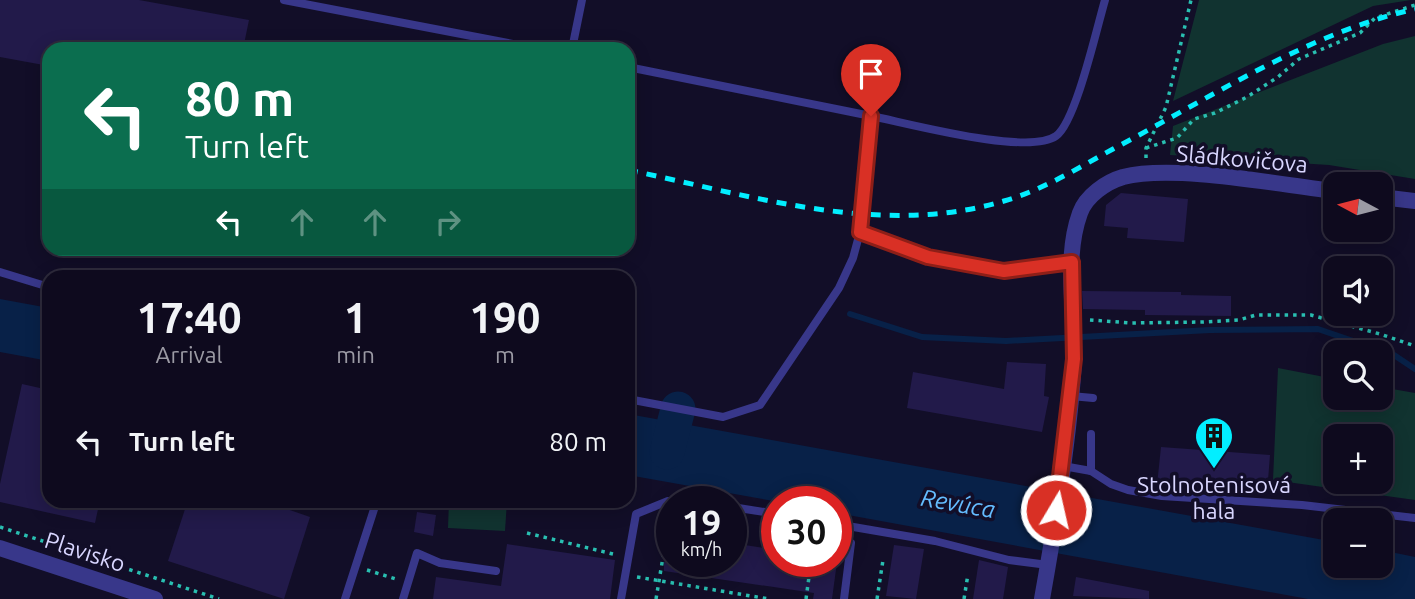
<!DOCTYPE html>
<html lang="en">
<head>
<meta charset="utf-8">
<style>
	:root { --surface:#0e0a1e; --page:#1c182b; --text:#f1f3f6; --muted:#9b9aa4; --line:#2e2b3c }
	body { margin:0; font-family:Ubuntu,sans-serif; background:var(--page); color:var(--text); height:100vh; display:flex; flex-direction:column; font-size:26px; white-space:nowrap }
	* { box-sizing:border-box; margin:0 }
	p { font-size:23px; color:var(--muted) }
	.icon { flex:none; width:38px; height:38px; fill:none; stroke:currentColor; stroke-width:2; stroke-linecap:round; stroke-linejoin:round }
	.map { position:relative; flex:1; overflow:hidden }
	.details { position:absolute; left:42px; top:270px; width:593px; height:238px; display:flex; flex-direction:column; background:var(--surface); border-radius:21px; box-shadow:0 4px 18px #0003,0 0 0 2px var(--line) }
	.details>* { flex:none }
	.top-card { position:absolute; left:42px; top:42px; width:593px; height:214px; border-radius:21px; box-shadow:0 4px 18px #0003,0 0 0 2px var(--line); background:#0b6e4f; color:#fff; overflow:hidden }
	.needle { width:46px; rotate:277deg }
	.tools { position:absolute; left:1323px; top:172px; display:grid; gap:14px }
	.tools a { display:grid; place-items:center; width:70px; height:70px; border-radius:14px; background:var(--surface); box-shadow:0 4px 18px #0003,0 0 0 2px var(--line); font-size:35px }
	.speed { position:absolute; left:656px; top:486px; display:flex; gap:14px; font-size:35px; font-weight:700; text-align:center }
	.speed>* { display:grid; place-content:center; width:91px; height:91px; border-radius:50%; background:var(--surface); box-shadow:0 4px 18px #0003,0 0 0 2px var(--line); line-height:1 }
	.speed small { font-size:18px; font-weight:400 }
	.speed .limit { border:10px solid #d22; background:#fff; color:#111 }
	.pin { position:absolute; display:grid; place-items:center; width:60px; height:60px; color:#fff; margin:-72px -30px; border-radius:50% 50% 50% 0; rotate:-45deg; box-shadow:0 0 7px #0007 }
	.pin .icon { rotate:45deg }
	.me { position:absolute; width:77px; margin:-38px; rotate:9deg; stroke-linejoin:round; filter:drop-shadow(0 0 5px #0008) }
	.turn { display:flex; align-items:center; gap:24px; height:147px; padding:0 28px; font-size:32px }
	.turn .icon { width:91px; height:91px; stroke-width:2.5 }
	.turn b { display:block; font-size:49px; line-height:60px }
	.lanes { display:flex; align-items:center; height:66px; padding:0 28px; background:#0003; justify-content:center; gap:35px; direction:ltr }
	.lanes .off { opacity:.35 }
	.eta { display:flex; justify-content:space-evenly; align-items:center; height:119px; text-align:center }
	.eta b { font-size:42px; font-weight:600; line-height:49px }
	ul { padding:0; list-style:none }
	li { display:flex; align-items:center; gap:21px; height:105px; padding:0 28px }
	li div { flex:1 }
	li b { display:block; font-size:26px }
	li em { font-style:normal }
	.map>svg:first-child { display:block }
	.green { fill:#113330; fill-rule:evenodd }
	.water { fill:#082148 }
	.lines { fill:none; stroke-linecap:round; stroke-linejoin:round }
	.stream { stroke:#082148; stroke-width:6 }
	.river { stroke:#082148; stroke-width:35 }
	.building { fill:#221a4a }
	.path { stroke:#29bfb1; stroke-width:3.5; stroke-dasharray:3.5 5; stroke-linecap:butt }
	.lane { stroke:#38378a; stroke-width:8 }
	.street { stroke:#38378a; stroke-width:16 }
	.rail { stroke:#02eeff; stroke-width:5; stroke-dasharray:10 9; stroke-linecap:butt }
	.route-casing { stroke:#8d1f18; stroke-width:18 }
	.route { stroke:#d93025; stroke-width:12 }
	.labels { text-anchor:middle; stroke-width:7; stroke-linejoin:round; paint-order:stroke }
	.street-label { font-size:23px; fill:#d9d6ff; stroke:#120e28 }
	.poi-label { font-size:23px; fill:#d9d6ff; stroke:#120e28 }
	.water-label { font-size:24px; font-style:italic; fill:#64bcff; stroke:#120e28 }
</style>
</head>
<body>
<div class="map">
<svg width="1415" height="599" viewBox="0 0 1415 599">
	<rect width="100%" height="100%" fill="#120e28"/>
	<g class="green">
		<polygon points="1199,0 1411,0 1373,6 1173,101"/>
		<polygon points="1415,36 1415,179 1329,165 1170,155 1173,126 1383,44"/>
		<path d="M 1278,368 L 1335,379 L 1335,397 L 1381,397 L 1381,387 L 1415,393 L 1415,500 L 1273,480 ZM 1335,436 L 1381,436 L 1381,481 L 1335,481 Z"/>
		<polygon points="449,501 507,501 505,531 448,528"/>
	</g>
	<g class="water">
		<polygon points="0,299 49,308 49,361 0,352"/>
		<polygon points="628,414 1335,542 1335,565 1381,565 1381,550 1415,557 1415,599 1308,599 837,513 836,502 779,502 628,475"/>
	</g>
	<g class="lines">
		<polyline class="stream" points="850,314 922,337 1006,341 1210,330 1318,329 1394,355 1415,369"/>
		<polyline class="river" points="667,452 678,409"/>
	</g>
	<g class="building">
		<polygon points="0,0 139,0 249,20 243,49 49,49 49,66 0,57"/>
		<polygon points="1121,193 1188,199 1184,242 1127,238 1128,228 1104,226 1106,205"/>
		<polygon points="1082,291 1181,292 1181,295 1231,296 1231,316 1145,315 1145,310 1083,309"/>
		<polygon points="1007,362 1046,364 1044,396 1049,397 1042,432 907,408 913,372 1004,389"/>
		<polygon points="22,384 49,390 49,500 100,500 95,523 0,502 0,484"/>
		<polygon points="1161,447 1270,455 1267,493 1157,485"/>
		<polygon points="188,500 261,500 310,517 284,599 168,561"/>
		<polygon points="417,512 436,515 433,536 414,532"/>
		<polygon points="732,543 777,550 777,562 837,562 832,599 813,599 814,593 664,571 664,562 732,562"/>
		<polygon points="507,544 615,560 610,599 433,599 436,577 501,586"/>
		<polygon points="894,545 924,549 916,599 886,596"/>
		<polygon points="979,560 1008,567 1003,599 973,599"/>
		<polygon points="1076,577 1149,591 1149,599 1073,596"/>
	</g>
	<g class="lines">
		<g class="path">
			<polyline points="1146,148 1177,138 1194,119 1215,113 1247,97 1278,77 1299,59 1360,33 1375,18 1415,5"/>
			<polyline points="1146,158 1146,148 1166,107 1191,0"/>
			<polyline points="1090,320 1131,323 1202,322 1239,320 1256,315 1311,315 1380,334 1415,346"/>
			<polyline points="0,527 219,599"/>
			<polyline points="527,533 617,555"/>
			<polyline points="367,570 396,579"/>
			<polyline points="637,577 769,599"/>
			<polyline points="656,599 670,515"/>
			<polyline points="806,599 811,562"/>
			<polyline points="877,599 883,560"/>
			<polyline points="964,599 968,574"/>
		</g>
		<g class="lane">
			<polyline points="284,0 539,49"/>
			<polyline points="572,49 582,0"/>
			<polyline points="628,67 871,116 860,232 928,257 1004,271 1071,262"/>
			<path d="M 871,116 C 907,123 1028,156 1056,136 C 1076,122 1097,27 1105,0"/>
			<polyline points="0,272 49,287"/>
			<polyline points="1071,396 1093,398"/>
			<polyline points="628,399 723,417 760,405 839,288 853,258 860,232"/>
			<polyline points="1091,434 1091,471"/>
			<polyline points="1063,466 1091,471 1111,484 1128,490 1162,496 1302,505 1415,518"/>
			<polyline points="732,507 777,514"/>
			<polyline points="836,524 935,541 1009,560 1048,565"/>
			<polyline points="345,599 377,500"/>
			<polyline points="403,599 417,553 440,563 496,571"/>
			<polyline points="621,599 636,514 668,501 701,502"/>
			<polyline points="844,599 851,543"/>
		</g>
		<g class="street">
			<polyline points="1381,197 1415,201"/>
			<polyline points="0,548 155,599"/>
			<path d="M 1042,599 C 1056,521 1069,441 1074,362 C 1076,313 1063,260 1080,213 C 1086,196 1106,182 1123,177 C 1175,164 1280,185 1335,191"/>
		</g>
		<path class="rail" d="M 628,170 C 750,195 880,238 1004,201 C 1043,190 1078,168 1113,149 C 1210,98 1308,33 1415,9"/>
	</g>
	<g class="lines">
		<defs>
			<polyline id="route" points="871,116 860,232 928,257 1004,271 1072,262 1074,359 1056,510"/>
		</defs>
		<use href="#route" class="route-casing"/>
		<use href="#route" class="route"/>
	</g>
	<defs>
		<symbol id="building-pin" viewBox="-11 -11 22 30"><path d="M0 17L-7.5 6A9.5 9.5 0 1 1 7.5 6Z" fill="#02eeff" stroke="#120e28"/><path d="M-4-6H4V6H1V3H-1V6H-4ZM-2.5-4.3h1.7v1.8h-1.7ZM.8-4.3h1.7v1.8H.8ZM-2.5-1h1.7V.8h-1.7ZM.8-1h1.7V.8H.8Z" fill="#111"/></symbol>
	</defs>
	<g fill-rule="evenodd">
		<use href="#building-pin" x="1192" y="414" width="44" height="60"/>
	</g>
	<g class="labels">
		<g class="street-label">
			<text transform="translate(1242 159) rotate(5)" y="8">Sládkovičova</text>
			<text transform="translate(85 552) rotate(18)" y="8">Plavisko</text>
		</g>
		<g class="poi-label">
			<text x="1214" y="493">Stolnotenisová<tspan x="1214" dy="26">hala</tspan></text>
		</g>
		<g class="water-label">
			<text transform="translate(958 504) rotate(10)" y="8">Revúca</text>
		</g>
	</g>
</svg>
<div class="tools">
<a><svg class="needle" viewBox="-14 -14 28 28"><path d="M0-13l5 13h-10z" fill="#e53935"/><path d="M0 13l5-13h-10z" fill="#9b9aa4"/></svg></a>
<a><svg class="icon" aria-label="sound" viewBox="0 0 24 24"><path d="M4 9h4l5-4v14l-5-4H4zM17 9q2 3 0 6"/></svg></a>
<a><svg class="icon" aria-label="search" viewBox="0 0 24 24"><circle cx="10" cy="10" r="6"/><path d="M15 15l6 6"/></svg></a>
<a>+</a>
<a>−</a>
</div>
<div class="speed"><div>19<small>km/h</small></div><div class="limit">30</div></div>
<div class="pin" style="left:871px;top:116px;background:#d93025"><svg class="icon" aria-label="arrive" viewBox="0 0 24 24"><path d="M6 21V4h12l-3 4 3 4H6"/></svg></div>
<svg class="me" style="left:1056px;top:510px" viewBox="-20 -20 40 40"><circle r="17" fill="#d93025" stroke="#fff" stroke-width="3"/><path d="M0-11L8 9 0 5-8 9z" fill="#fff"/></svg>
<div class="top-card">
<div class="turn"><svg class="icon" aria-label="left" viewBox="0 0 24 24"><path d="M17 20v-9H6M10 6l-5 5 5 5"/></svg><div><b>80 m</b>Turn left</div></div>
<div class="lanes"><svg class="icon" aria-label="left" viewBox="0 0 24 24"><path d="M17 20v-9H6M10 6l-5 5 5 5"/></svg><svg class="icon off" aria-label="ahead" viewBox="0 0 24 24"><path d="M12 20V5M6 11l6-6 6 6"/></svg><svg class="icon off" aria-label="ahead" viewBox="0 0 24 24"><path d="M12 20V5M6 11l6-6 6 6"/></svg><svg class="icon off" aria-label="right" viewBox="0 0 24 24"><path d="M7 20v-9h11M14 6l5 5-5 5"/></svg></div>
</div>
<section class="details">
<div class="eta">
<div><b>17:40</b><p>Arrival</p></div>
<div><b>1</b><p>min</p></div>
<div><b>190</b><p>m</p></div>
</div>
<ul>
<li><svg class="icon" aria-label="left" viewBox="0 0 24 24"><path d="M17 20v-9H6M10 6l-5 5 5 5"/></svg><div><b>Turn left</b></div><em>80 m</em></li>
</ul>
</section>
</div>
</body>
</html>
